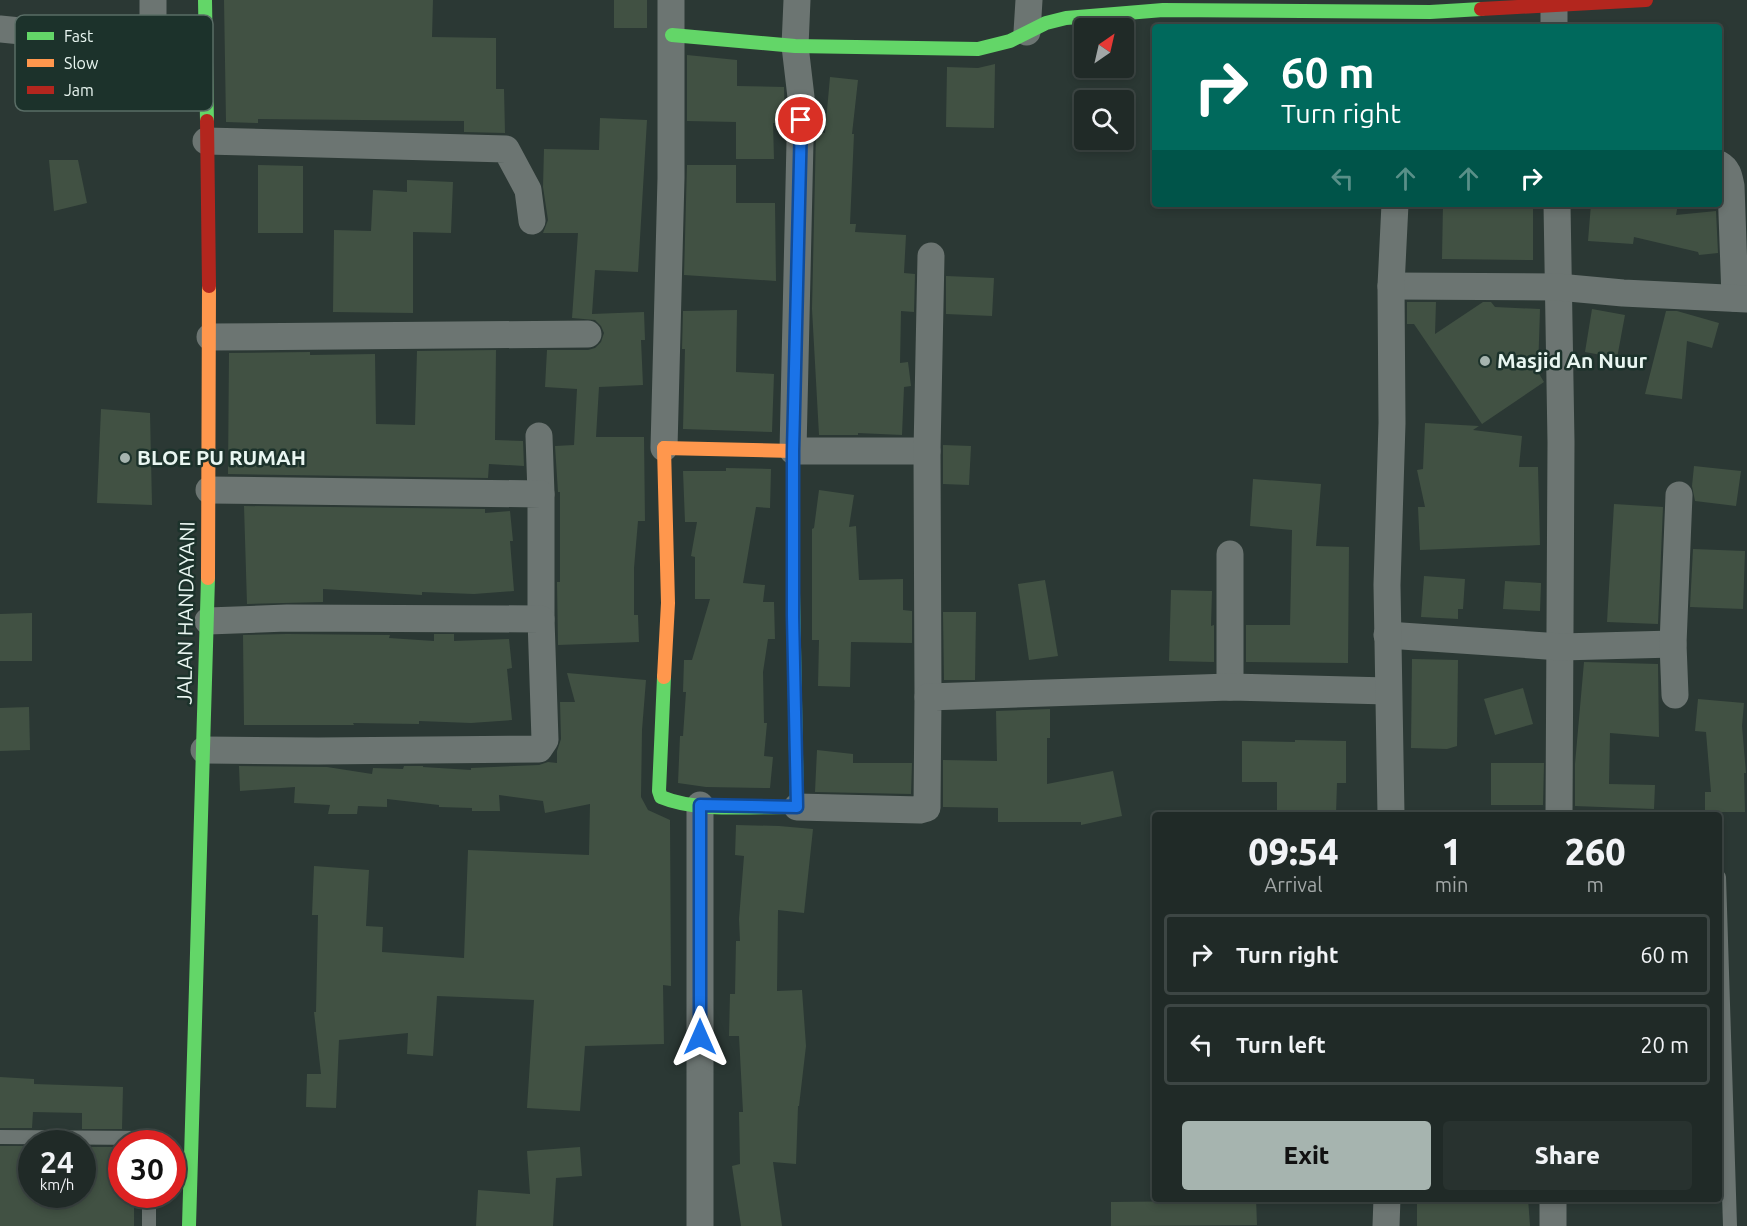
<!DOCTYPE html>
<html lang="en">
<head>
<meta charset="utf-8">
<style>
	:root { --surface:#202a27; --page:#28322f; --text:#f1f3f6; --muted:#a2a7a7; --line:#3d4644; --accent:#a6b4af }
	body { margin:0; font-family:Ubuntu,sans-serif; background:var(--page); color:var(--text); height:100vh; display:flex; flex-direction:column; font-size:22px; white-space:nowrap }
	* { box-sizing:border-box; margin:0 }
	p { font-size:20px; color:var(--muted) }
	.icon { flex:none; width:33px; height:33px; fill:none; stroke:currentColor; stroke-width:2; stroke-linecap:round; stroke-linejoin:round }
	.map { position:relative; flex:1; overflow:hidden }
	.drawer { position:absolute; left:1152px; top:812px; width:570px; height:390px; display:flex; flex-direction:column; background:var(--surface); border-radius:6px; box-shadow:0 3px 9px #0003,0 0 0 2px var(--line) }
	.drawer>* { flex:none }
	.banner { position:absolute; left:1152px; top:24px; width:570px; height:183px; border-radius:6px; box-shadow:0 3px 9px #0003,0 0 0 2px var(--line); background:#00695c; color:#fff; overflow:hidden }
	.needle { width:39px; rotate:34deg }
	.buttons { position:absolute; left:1074px; top:18px; display:grid; gap:12px }
	.buttons a { display:grid; place-items:center; width:60px; height:60px; border-radius:6px; background:var(--surface); box-shadow:0 3px 9px #0003,0 0 0 2px var(--line); font-size:30px }
	.speed { position:absolute; left:18px; top:1130px; display:flex; gap:12px; font-size:30px; font-weight:700; text-align:center }
	.speed>* { display:grid; place-content:center; width:78px; height:78px; border-radius:50%; background:var(--surface); box-shadow:0 3px 9px #0003,0 0 0 2px var(--line); line-height:1 }
	.speed small { font-size:15px; font-weight:400 }
	.speed .limit { border:9px solid #d22; background:#fff; color:#111 }
	.pin { position:absolute; display:grid; place-items:center; width:51px; height:51px; color:#fff; margin:-26px; border:3px solid #fff; border-radius:50%; box-shadow:0 2px 6px #0007 }
	.me { position:absolute; width:66px; margin:-33px; rotate:0deg; stroke-linejoin:round; filter:drop-shadow(0 0 4px #0008) }
	.turn { display:flex; align-items:center; gap:21px; height:126px; padding:0 30px; font-size:27px }
	.turn .icon { width:78px; height:78px; stroke-width:2.5 }
	.turn b { display:block; font-size:42px; line-height:51px }
	.lanes { display:flex; align-items:center; height:57px; padding:0 30px; background:#0003; justify-content:center; gap:30px; direction:ltr }
	.lanes .off { opacity:.35 }
	.eta { display:flex; justify-content:space-evenly; align-items:center; height:102px; text-align:center }
	.eta b { font-size:36px; font-weight:800; line-height:42px }
	.primary-button { display:flex; gap:12px; margin-top:auto; padding:12px 30px }
	.primary-button a { flex:1; height:69px; border-radius:6px; background:var(--accent); color:#111; font-size:24px; font-weight:800; line-height:69px; text-align:center }
	.primary-button a+a { background:var(--page); color:var(--text) }
	ul { padding:0; list-style:none }
	li { display:flex; align-items:center; gap:18px; height:81px; margin:0 12px 9px; padding:0 18px; border:3px solid var(--line); border-radius:6px }
	li div { flex:1 }
	li b { display:block; font-size:22px }
	li em { font-style:normal }
	.map>svg:first-child { display:block }
	.building { fill:#415143 }
	.lines { fill:none; stroke-linecap:round; stroke-linejoin:round }
	.lane { stroke:#6c7572; stroke-width:14 }
	.street { stroke:#6c7572; stroke-width:27 }
	.fast { stroke:#63d668; stroke-width:14 }
	.slow { stroke:#ff974d; stroke-width:14 }
	.jam { stroke:#b3261e; stroke-width:14 }
	.route-casing { stroke:#114b97; stroke-width:15 }
	.route { stroke:#1a73e8; stroke-width:10 }
	.poi-dot { fill:#a6b4af; stroke:#1c322b; stroke-width:2 }
	.labels { text-anchor:middle; stroke-width:5; stroke-linejoin:round; paint-order:stroke }
	.poi-label { font-size:21px; font-weight:bold; fill:#e9f6f1; stroke:#1c322b; text-anchor:start }
	.street-label { font-size:21px; fill:#e9f6f1; stroke:#1c322b }
	.key { fill:#1c322b; stroke:#5a6d66; stroke-width:1.5 }
	.key-label { font-size:16px; fill:#e9f6f1 }
</style>
</head>
<body>
<div class="map">
<svg width="1747" height="1226" viewBox="0 0 1747 1226">
	<rect width="100%" height="100%" fill="#2b3834"/>
	<g class="building">
		<polygon points="224,0 433,0 432,37 496,38 496,89 504,89 505,133 464,132 464,121 258,119 258,123 226,122"/>
		<rect x="614" y="0" width="33" height="28"/>
		<polygon points="687,55 737,60 737,86 784,87 785,123 773,123 774,159 736,159 736,122 687,121"/>
		<polygon points="995,64 994,128 946,127 947,67 978,68"/>
		<polygon points="830,77 858,80 852,134 854,134 850,224 856,224 855,232 906,235 904,273 915,274 914,312 901,311 900,363 908,362 911,386 904,387 902,435 858,433 858,435 819,435 812,309 816,132 825,133"/>
		<polygon points="600,118 647,120 638,272 595,270 592,314 644,312 645,340 641,340 643,385 599,387 596,437 644,437 645,521 638,521 634,568 634,615 638,615 639,642 558,645 557,582 560,582 560,492 558,492 555,446 574,445 577,389 545,387 547,350 588,350 595,348 601,342 604,333 601,326 595,320 572,318 578,233 543,233 548,220 543,187 544,149 599,150"/>
		<polygon points="49,160 78,160 87,203 54,211"/>
		<polygon points="258,165 303,166 303,233 258,233"/>
		<polygon points="687,165 736,165 736,203 775,203 776,281 684,275"/>
		<polygon points="407,180 453,182 451,233 413,232 413,313 333,312 334,230 371,231 373,190 407,192"/>
		<polygon points="1443,204 1533,204 1533,260 1442,259"/>
		<polygon points="1591,204 1678,204 1676,215 1716,211 1718,253 1699,255 1698,252 1634,237 1633,244 1588,241"/>
		<polygon points="946,276 994,278 992,316 946,314"/>
		<polygon points="1407,302 1436,302 1435,334 1483,302 1491,302 1495,307 1540,309 1538,372 1544,382 1482,424 1414,324 1407,324"/>
		<polygon points="1592,309 1625,315 1617,358 1585,352"/>
		<polygon points="737,310 736,372 774,374 772,432 683,429 685,349 682,349 683,311"/>
		<polygon points="1666,311 1677,311 1719,323 1712,348 1687,341 1682,399 1645,394"/>
		<polygon points="496,350 495,440 523,441 524,466 489,464 488,478 228,474 229,353 310,352 310,355 375,354 376,424 415,425 417,351"/>
		<polygon points="101,409 150,413 152,505 97,503"/>
		<polygon points="1425,423 1479,426 1473,430 1522,436 1519,467 1538,467 1540,545 1420,550 1418,507 1425,507 1417,470 1423,469"/>
		<polygon points="943,445 971,446 969,485 943,484"/>
		<polygon points="1694,466 1741,471 1736,506 1695,501 1692,486"/>
		<polygon points="726,468 771,469 770,508 756,507 743,583 765,585 763,602 774,602 775,639 768,639 763,672 764,723 767,723 764,756 773,757 770,788 706,787 678,783 680,736 683,736 686,692 683,692 684,660 692,660 710,599 695,599 695,557 691,556 697,522 685,522 683,471 726,471"/>
		<polygon points="1253,479 1321,484 1316,546 1349,547 1348,663 1246,662 1246,625 1290,625 1292,530 1250,526"/>
		<polygon points="819,490 854,495 849,527 856,526 859,580 903,579 903,610 912,611 912,643 851,642 850,687 818,686 819,640 812,640 812,529 814,528"/>
		<polygon points="1614,504 1663,507 1658,624 1607,622"/>
		<polygon points="244,506 485,509 485,513 510,511 513,541 510,541 514,591 474,594 422,592 422,595 323,589 323,602 247,604"/>
		<polygon points="1693,549 1745,551 1743,609 1690,607"/>
		<polygon points="1424,576 1465,579 1463,609 1458,609 1458,619 1421,617"/>
		<polygon points="1045,580 1058,656 1029,660 1018,584"/>
		<polygon points="1505,581 1541,583 1540,611 1503,609"/>
		<polygon points="1171,590 1212,591 1211,626 1214,625 1214,662 1169,661"/>
		<polygon points="943,612 976,612 975,680 944,680"/>
		<polygon points="32,613 32,661 0,661 0,614"/>
		<polygon points="287,634 390,635 389,638 434,641 434,634 454,634 454,641 509,639 512,668 507,669 512,720 471,723 419,721 419,724 353,723 354,725 244,725 243,635"/>
		<polygon points="1412,659 1458,660 1457,746 1447,749 1411,748"/>
		<polygon points="1584,662 1658,664 1659,737 1610,733 1609,784 1655,785 1654,809 1575,806 1575,764"/>
		<polygon points="567,673 646,680 642,730 641,797 648,810 670,820 671,986 663,985 664,1044 585,1046 580,1111 527,1108 534,1000 437,996 433,1056 407,1054 408,1033 339,1040 336,1108 306,1107 307,1074 321,1074 314,1012 316,1012 318,915 312,915 314,866 369,870 366,926 383,927 382,952 464,958 468,850 589,855 590,804 545,813 543,801 499,795 500,811 472,811 472,808 439,807 439,805 387,799 387,807 358,806 357,814 328,814 330,805 294,803 295,787 240,791 239,766 327,767 372,774 373,768 403,769 404,766 423,766 423,767 471,770 471,768 539,765 548,762 557,763 557,751 561,739 560,702 575,702"/>
		<polygon points="1523,688 1533,724 1495,735 1484,699"/>
		<polygon points="1698,699 1744,703 1742,726 1746,773 1744,773 1745,812 1705,812 1705,792 1711,792 1706,732 1695,731"/>
		<polygon points="29,707 30,750 0,751 0,708"/>
		<polygon points="1050,709 1050,738 1047,738 1047,784 1113,771 1122,816 1081,825 1081,822 998,822 998,808 943,807 943,760 997,761 996,711"/>
		<polygon points="1295,740 1346,741 1346,783 1337,783 1336,814 1277,814 1277,782 1242,782 1242,741 1295,742"/>
		<polygon points="817,750 853,754 853,763 912,763 911,794 815,792"/>
		<polygon points="1491,763 1544,763 1543,805 1491,805"/>
		<polygon points="736,825 779,826 813,829 804,913 778,910 777,991 802,990 806,1046 799,1106 798,1106 796,1164 773,1162 782,1226 741,1226 732,1166 740,1164 739,1112 743,1112 739,1036 729,1036 730,994 735,994 736,941 740,941 739,919 744,856 735,855"/>
		<polygon points="0,1077 34,1079 34,1084 123,1087 122,1129 82,1129 82,1113 33,1112 32,1128 0,1128"/>
		<polygon points="0,1146 32,1146 32,1194 82,1194 82,1147 122,1147 122,1194 134,1194 134,1226 0,1226"/>
		<polygon points="580,1147 582,1176 556,1178 553,1226 476,1226 478,1190 530,1194 527,1151"/>
		<polygon points="1210,1198 1256,1198 1257,1225 1111,1226 1111,1202 1210,1201"/>
		<polygon points="1417,1198 1528,1198 1530,1226 1417,1226"/>
	</g>
	<g class="lines">
		<g class="lane">
			<polyline points="1719,877 1730,1226"/>
			<polyline points="0,1137 148,1138 148,1143"/>
			<polyline points="149,1194 149,1226"/>
		</g>
		<g class="street">
			<polyline points="797,0 795,46 801,97 793,451 927,451"/>
			<polyline points="1554,6 1554,27"/>
			<polyline points="0,29 141,43 149,40 153,26 153,0"/>
			<polyline points="1027,32 1029,0"/>
			<polyline points="206,141 506,149 528,190 532,221"/>
			<path d="M 1719,164 C 1728,169 1729,176 1731,186 L 1735,298"/>
			<polyline points="1557,204 1561,442 1559,814"/>
			<polyline points="1391,286 1558,287 1623,293 1747,299"/>
			<polyline points="210,337 588,334"/>
			<polyline points="539,436 541,494"/>
			<polyline points="664,448 671,178 671,0"/>
			<polyline points="209,490 541,494 541,619"/>
			<polyline points="1230,554 1230,687"/>
			<polyline points="1387,635 1561,647 1673,644"/>
			<polyline points="1675,695 1673,644 1679,495"/>
			<polyline points="928,697 927,451 931,256"/>
			<polyline points="204,750 318,751 539,749 545,740 541,619 287,618 208,621"/>
			<polyline points="797,807 920,810 927,808 928,697 1230,687 1388,691"/>
			<polyline points="1391,814 1387,585 1392,423 1391,286 1395,204"/>
			<polyline points="700,1226 700,805"/>
			<polyline points="1386,1226 1387,1198"/>
			<polyline points="1553,1226 1553,1198"/>
		</g>
		<g class="fast">
			<polyline points="205,0 207,121"/>
			<polyline points="672,35 795,46 978,49 1010,41 1046,23 1066,18 1163,10 1430,12 1481,9"/>
			<path d="M 664,677 L 659,791 L 661,797 C 699,813 756,806 797,807 L 793,593"/>
			<polyline points="189,1226 208,578"/>
		</g>
		<g class="slow">
			<polyline points="664,448 793,451 793,593"/>
			<polyline points="664,448 668,603 664,677"/>
			<polyline points="208,578 209,286"/>
		</g>
		<g class="jam">
			<polyline points="1481,9 1646,0"/>
			<polyline points="207,121 209,286"/>
		</g>
	</g>
	<g class="lines">
		<defs>
			<polyline id="route" points="700,1037 700,805 797,807 793,616 793,451 801,120"/>
		</defs>
		<use href="#route" class="route-casing"/>
		<use href="#route" class="route"/>
	</g>
	<g class="poi-dot">
		<circle cx="1485" cy="361" r="6"/>
		<circle cx="125" cy="458" r="6"/>
	</g>
	<g class="labels">
		<g class="poi-label">
			<text x="1497" y="368">Masjid An Nuur</text>
			<text x="137" y="465">BLOE PU RUMAH</text>
		</g>
		<g class="street-label">
			<text transform="translate(186 613) rotate(-89)" y="7">JALAN HANDAYANI</text>
		</g>
	</g>
	<rect x="15" y="15" width="198" height="96" rx="9" class="key"/>
	<rect x="27" y="32" width="27" height="8" fill="#63d668"/>
	<rect x="27" y="59" width="27" height="8" fill="#ff974d"/>
	<rect x="27" y="86" width="27" height="8" fill="#b3261e"/>
	<g class="key-label">
		<text x="64" y="42">Fast</text>
		<text x="64" y="69">Slow</text>
		<text x="64" y="96">Jam</text>
	</g>
</svg>
<div class="buttons">
<a><svg class="needle" viewBox="-14 -14 28 28"><path d="M0-13l5 13h-10z" fill="#e53935"/><path d="M0 13l5-13h-10z" fill="#a2a7a7"/></svg></a>
<a><svg class="icon" aria-label="search" viewBox="0 0 24 24"><circle cx="10" cy="10" r="6"/><path d="M15 15l6 6"/></svg></a>
</div>
<div class="speed"><div>24<small>km/h</small></div><div class="limit">30</div></div>
<div class="pin" style="left:801px;top:120px;background:#d93025"><svg class="icon" aria-label="arrive" viewBox="0 0 24 24"><path d="M6 21V4h12l-3 4 3 4H6"/></svg></div>
<svg class="me" style="left:700px;top:1037px" viewBox="-20 -20 40 40"><path d="M0-17L14 15 0 8-14 15z" fill="#1a73e8" stroke="#fff" stroke-width="4"/></svg>
<div class="banner">
<div class="turn"><svg class="icon" aria-label="right" viewBox="0 0 24 24"><path d="M7 20v-9h11M14 6l5 5-5 5"/></svg><div><b>60 m</b>Turn right</div></div>
<div class="lanes"><svg class="icon off" aria-label="left" viewBox="0 0 24 24"><path d="M17 20v-9H6M10 6l-5 5 5 5"/></svg><svg class="icon off" aria-label="ahead" viewBox="0 0 24 24"><path d="M12 20V5M6 11l6-6 6 6"/></svg><svg class="icon off" aria-label="ahead" viewBox="0 0 24 24"><path d="M12 20V5M6 11l6-6 6 6"/></svg><svg class="icon" aria-label="right" viewBox="0 0 24 24"><path d="M7 20v-9h11M14 6l5 5-5 5"/></svg></div>
</div>
<section class="drawer">
<div class="eta">
<div><b>09:54</b><p>Arrival</p></div>
<div><b>1</b><p>min</p></div>
<div><b>260</b><p>m</p></div>
</div>
<ul>
<li><svg class="icon" aria-label="right" viewBox="0 0 24 24"><path d="M7 20v-9h11M14 6l5 5-5 5"/></svg><div><b>Turn right</b></div><em>60 m</em></li>
<li><svg class="icon" aria-label="left" viewBox="0 0 24 24"><path d="M17 20v-9H6M10 6l-5 5 5 5"/></svg><div><b>Turn left</b></div><em>20 m</em></li>
</ul>
<div class="primary-button"><a>Exit</a><a>Share</a></div>
</section>
</div>
</body>
</html>
